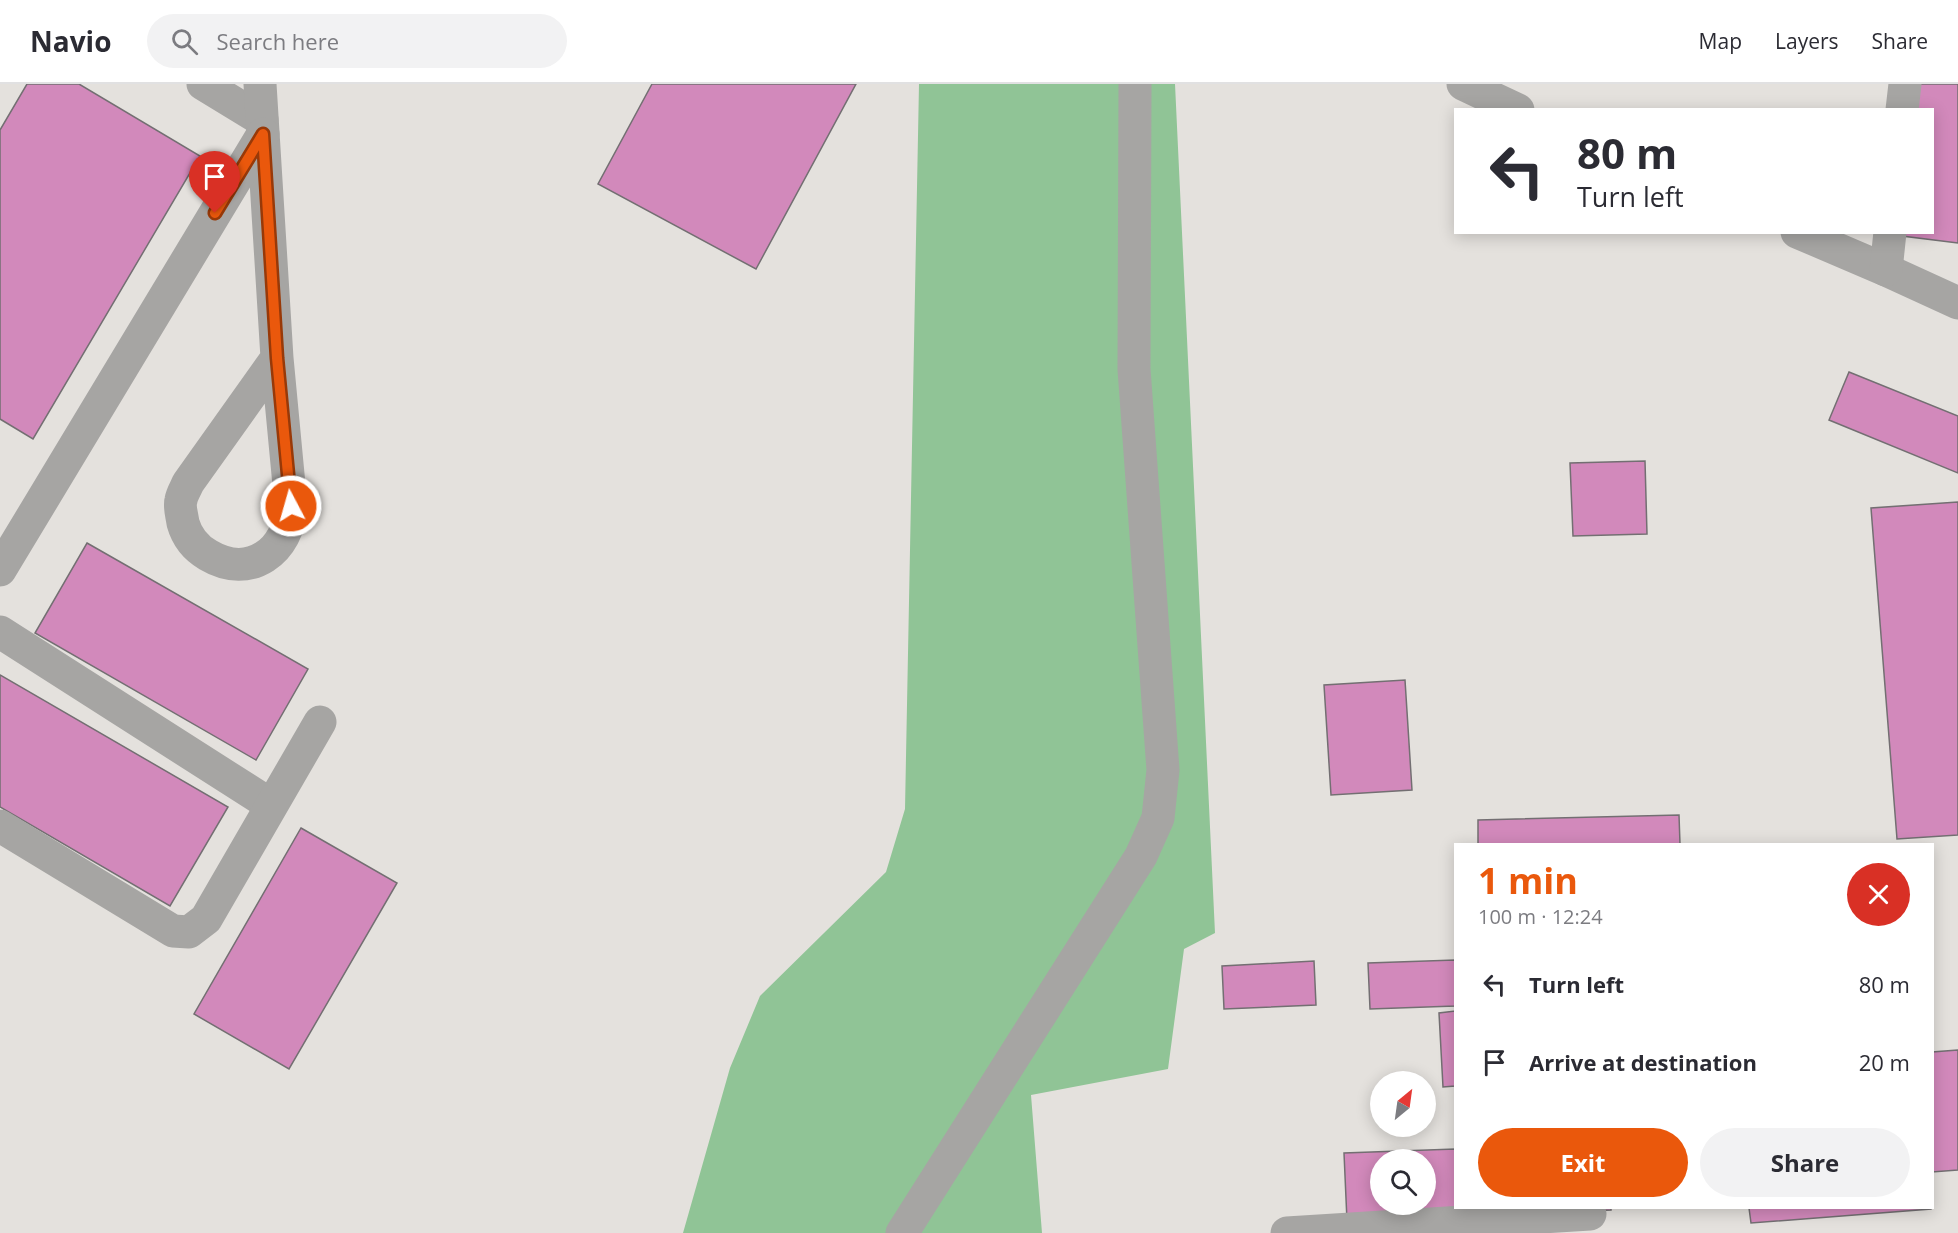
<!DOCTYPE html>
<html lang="en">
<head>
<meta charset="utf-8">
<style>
	:root { --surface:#fff; --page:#f2f2f3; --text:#2b2b33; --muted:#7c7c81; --line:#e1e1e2; --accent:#ea580c }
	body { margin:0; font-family:"Open Sans",sans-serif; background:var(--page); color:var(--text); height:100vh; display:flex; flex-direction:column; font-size:22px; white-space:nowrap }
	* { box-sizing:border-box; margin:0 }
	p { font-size:20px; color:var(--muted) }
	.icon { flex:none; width:33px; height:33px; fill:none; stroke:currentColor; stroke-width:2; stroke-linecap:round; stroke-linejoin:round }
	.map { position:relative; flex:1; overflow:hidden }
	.drawer { position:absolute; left:1454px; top:759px; width:480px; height:366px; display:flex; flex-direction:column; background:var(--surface); border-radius:0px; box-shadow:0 3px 15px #0003 }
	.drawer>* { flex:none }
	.banner { position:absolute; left:1454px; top:24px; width:480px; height:126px; border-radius:0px; box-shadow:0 3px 15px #0003; background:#fff; color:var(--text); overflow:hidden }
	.needle { width:39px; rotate:29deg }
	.controls { position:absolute; left:1370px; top:987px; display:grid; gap:12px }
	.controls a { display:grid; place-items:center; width:66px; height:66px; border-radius:50%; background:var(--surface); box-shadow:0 3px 15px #0003; font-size:30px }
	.pin { position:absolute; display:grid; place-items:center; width:51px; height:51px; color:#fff; margin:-62px -26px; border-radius:50% 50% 50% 0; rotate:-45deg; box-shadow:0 0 6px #0007 }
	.pin .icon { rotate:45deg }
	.me { position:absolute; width:66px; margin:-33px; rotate:354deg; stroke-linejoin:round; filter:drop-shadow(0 0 4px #0008) }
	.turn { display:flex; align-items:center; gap:21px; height:126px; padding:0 24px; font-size:27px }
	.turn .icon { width:78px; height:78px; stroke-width:2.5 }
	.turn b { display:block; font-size:42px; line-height:51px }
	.round { display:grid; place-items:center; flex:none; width:63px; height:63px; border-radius:32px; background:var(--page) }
	.overview { display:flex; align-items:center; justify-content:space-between; height:102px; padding:0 24px }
	h1 { font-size:36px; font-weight:700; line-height:45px; color:var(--accent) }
	.button { display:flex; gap:12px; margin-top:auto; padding:12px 24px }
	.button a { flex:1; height:69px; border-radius:36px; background:var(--accent); color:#fff; font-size:24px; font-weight:700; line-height:69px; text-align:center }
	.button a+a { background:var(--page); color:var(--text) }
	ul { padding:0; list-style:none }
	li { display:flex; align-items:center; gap:18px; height:78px; padding:0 24px }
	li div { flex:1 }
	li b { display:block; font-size:22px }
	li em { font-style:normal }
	header { display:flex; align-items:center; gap:36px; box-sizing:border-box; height:84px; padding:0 30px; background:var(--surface); border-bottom:2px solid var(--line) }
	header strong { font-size:28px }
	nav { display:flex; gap:33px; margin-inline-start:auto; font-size:21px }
	.search { width:420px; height:54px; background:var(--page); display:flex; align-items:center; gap:15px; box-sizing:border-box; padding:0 21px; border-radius:33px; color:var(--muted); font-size:22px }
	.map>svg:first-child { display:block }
	.green { fill:#90c496 }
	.building { fill:#d289bb; stroke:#736f72; stroke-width:1.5; fill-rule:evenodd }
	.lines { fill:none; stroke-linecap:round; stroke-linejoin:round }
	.minor { stroke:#a6a5a3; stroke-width:33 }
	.route-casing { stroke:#983908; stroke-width:15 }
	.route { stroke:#ea580c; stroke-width:10 }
</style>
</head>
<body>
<header>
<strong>Navio</strong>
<div class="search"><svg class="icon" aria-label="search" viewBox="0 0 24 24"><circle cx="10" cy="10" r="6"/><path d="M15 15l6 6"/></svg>Search here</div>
<nav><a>Map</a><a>Layers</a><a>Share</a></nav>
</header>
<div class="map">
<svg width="1958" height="1149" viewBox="0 0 1958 1149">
	<rect width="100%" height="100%" fill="#e4e1dd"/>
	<polygon class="green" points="919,0 1175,0 1215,849 1184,865 1168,985 1031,1011 1042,1149 683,1149 730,984 760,912 886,788 905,725"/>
	<g class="building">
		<polygon points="27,0 79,0 200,72 33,355 0,335 0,46"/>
		<polygon points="652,0 856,0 756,185 598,100"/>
		<polygon points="1920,0 1958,0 1958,159 1902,152 1902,148 1932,148 1932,26 1917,26"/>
		<polygon points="1849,288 1958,332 1958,389 1829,336"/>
		<polygon points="1645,377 1647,450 1573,452 1570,379"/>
		<polygon points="1958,418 1958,751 1897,755 1871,424"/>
		<polygon points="87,459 308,585 256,676 35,549"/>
		<polygon points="0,591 228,723 170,822 0,723"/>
		<polygon points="1405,596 1412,706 1331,711 1324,601"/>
		<polygon points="1679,731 1680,760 1478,760 1478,736"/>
		<polygon points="301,744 397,799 289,985 194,930"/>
		<polygon points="1455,876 1455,922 1370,925 1368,879"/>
		<polygon points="1314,877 1316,921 1224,925 1222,882"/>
		<polygon points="1455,927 1455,1002 1443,1003 1439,929"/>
		<polygon points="1958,966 1958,1086 1932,1088 1932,968"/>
		<path d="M 1455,1065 L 1455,1124 L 1611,1124 L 1611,1126 L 1347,1137 L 1344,1069 ZM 1380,1076 L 1425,1076 L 1425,1120 L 1380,1120 Z"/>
		<polygon points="1749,1124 1931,1124 1931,1125 1751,1139"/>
	</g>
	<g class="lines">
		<g class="minor">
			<polyline points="203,0 262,36"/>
			<path d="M 260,0 L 277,274 L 291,422 C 289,467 250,496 208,471 C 196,464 187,453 183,439 C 182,431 179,423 181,416 C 182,410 186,404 188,399 L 277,274"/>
			<polyline points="1463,0 1518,26"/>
			<polyline points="1902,26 1905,0"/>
			<polyline points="1797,148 1886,186 1958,219"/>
			<polyline points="1886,186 1890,148"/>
			<polyline points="0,486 263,50"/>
			<polyline points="0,548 271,721"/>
			<polyline points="0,742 173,847 189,848 206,835 320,638"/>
			<polyline points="902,1149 1141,772 1158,734 1163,686 1134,285 1135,0"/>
			<polyline points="1287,1149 1590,1130"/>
		</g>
	</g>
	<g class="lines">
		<defs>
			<polyline id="route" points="215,129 263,50 277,274 291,422"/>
		</defs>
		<use href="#route" class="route-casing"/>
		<use href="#route" class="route"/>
	</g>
</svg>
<div class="controls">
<a><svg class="needle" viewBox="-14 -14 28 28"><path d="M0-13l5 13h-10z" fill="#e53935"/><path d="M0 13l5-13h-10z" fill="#7c7c81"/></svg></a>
<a><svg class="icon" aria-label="search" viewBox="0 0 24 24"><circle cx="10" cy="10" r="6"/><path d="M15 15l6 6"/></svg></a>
</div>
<div class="pin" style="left:215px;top:129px;background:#d93025"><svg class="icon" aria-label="arrive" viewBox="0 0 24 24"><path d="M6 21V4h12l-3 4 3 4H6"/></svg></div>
<svg class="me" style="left:291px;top:422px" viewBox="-20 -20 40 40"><circle r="17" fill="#ea580c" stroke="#fff" stroke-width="3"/><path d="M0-11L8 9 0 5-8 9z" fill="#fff"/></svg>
<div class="banner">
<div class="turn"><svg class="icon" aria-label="left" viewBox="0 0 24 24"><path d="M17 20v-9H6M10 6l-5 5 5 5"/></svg><div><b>80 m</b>Turn left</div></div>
</div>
<section class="drawer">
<div class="overview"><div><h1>1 min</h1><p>100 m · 12:24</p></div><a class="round" style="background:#d93025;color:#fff"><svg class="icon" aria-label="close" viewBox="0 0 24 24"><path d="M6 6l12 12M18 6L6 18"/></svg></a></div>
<ul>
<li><svg class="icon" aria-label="left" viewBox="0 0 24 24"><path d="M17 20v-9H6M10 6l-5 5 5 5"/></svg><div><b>Turn left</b></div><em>80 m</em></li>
<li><svg class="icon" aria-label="arrive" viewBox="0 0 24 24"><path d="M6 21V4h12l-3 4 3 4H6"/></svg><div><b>Arrive at destination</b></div><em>20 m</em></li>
</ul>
<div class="button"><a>Exit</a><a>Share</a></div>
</section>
</div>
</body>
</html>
